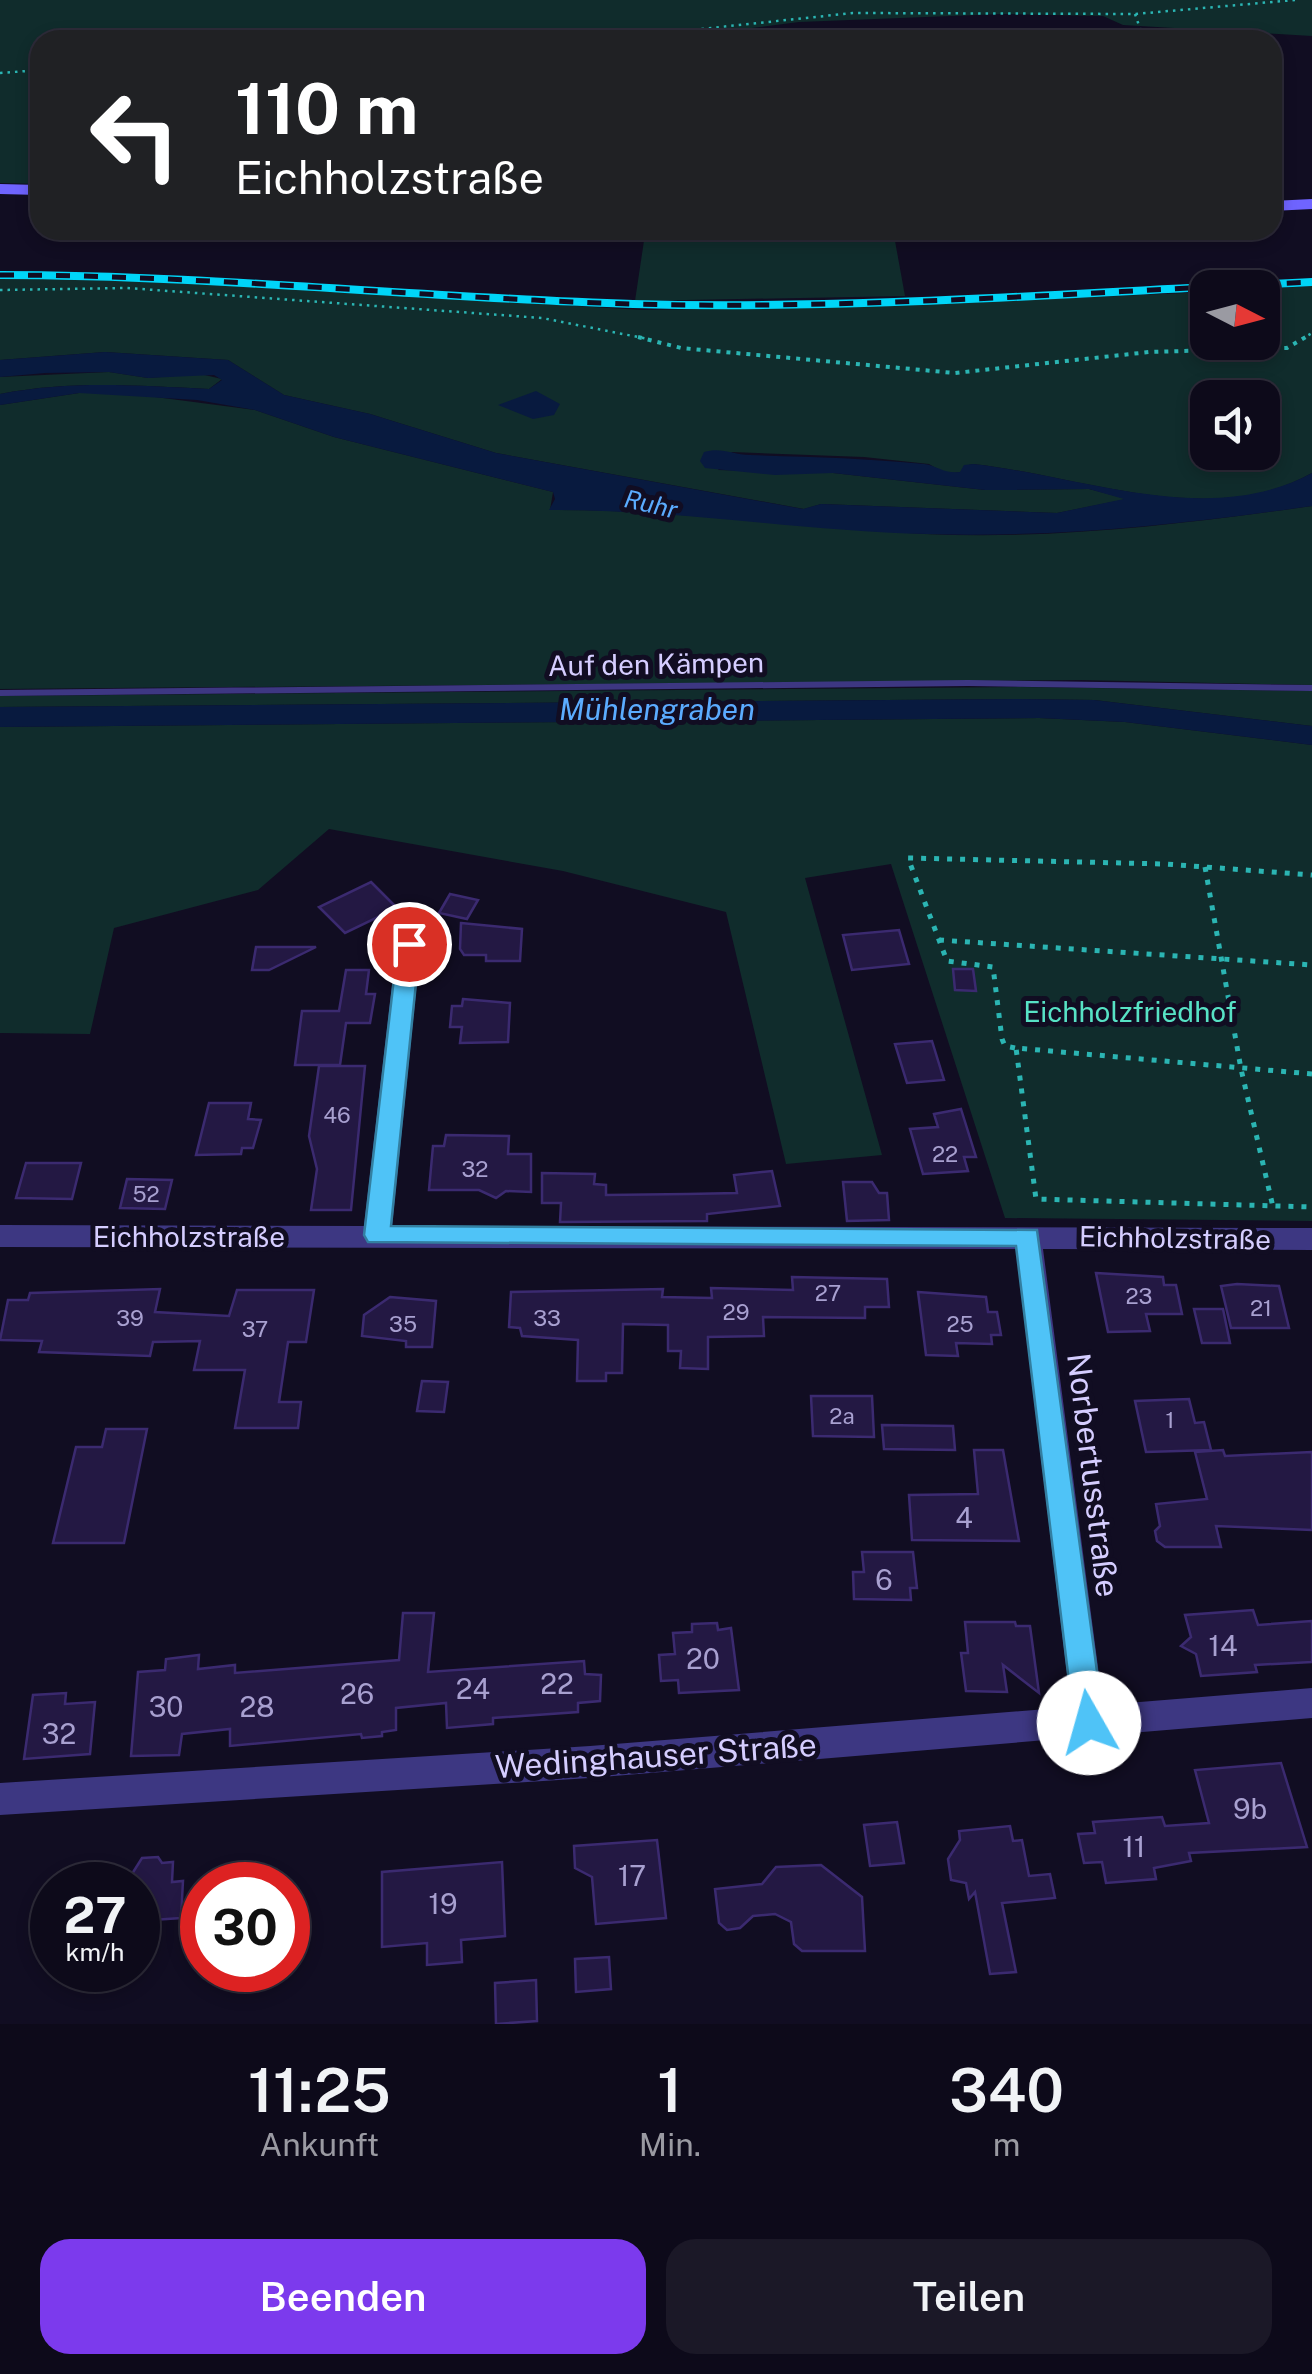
<!DOCTYPE html>
<html lang="de">
<head>
<meta charset="utf-8">
<style>
	:root { --surface:#0d0a1a; --page:#1b1827; --text:#f1f3f6; --muted:#9a9aa2; --line:#2d2b39; --accent:#7c3aed }
	body { margin:0; font-family:"Public Sans",sans-serif; background:var(--page); color:var(--text); height:100vh; display:flex; flex-direction:column; font-size:38px; white-space:nowrap }
	* { box-sizing:border-box; margin:0 }
	p { font-size:32px; color:var(--muted) }
	.icon { flex:none; width:55px; height:55px; fill:none; stroke:currentColor; stroke-width:2; stroke-linecap:round; stroke-linejoin:round }
	.map { position:relative; height:2024px; overflow:hidden }
	.side { display:flex; flex-direction:column; background:var(--surface); flex:1 }
	.side>* { flex:none }
	.hud { position:absolute; left:30px; top:30px; width:1252px; height:210px; border-radius:30px; box-shadow:0 5px 15px #0003,0 0 0 2px var(--line); background:#202124; color:#fff; overflow:hidden }
	.needle { width:65px; rotate:96deg }
	.controls { position:absolute; left:1190px; top:270px; display:grid; gap:20px }
	.controls a { display:grid; place-items:center; width:90px; height:90px; border-radius:20px; background:var(--surface); box-shadow:0 5px 15px #0003,0 0 0 2px var(--line); font-size:50px }
	.speed { position:absolute; left:30px; top:1862px; display:flex; gap:20px; font-size:50px; font-weight:700; text-align:center }
	.speed>* { display:grid; place-content:center; width:130px; height:130px; border-radius:50%; background:var(--surface); box-shadow:0 5px 15px #0003,0 0 0 2px var(--line); line-height:1 }
	.speed small { font-size:25px; font-weight:400 }
	.speed .limit { border:15px solid #d22; background:#fff; color:#111 }
	.pin { position:absolute; display:grid; place-items:center; width:85px; height:85px; color:#fff; margin:-42px; border:5px solid #fff; border-radius:50%; box-shadow:0 2px 10px #0007 }
	.me { position:absolute; width:110px; margin:-55px; rotate:353deg; stroke-linejoin:round; filter:drop-shadow(0 0 8px #0008) }
	.turn { display:flex; align-items:center; gap:35px; height:210px; padding:0 40px; font-size:45px }
	.turn .icon { width:130px; height:130px; stroke-width:2.5 }
	.turn b { display:block; font-size:70px; line-height:85px }
	.eta { display:flex; justify-content:space-evenly; align-items:center; height:170px; text-align:center }
	.eta b { font-size:60px; font-weight:600; line-height:70px }
	.primary-button { display:flex; gap:20px; margin-top:auto; padding:20px 40px }
	.primary-button a { flex:1; height:115px; border-radius:30px; background:var(--accent); color:#fff; font-size:40px; font-weight:600; line-height:115px; text-align:center }
	.primary-button a+a { background:var(--page); color:var(--text) }
	.map>svg:first-child { display:block }
	.green { fill:#102c2c; fill-rule:evenodd }
	.water { fill:#081a3f }
	.building { fill:#231843; stroke:#3b2a70; stroke-width:2.5 }
	.lines { fill:none; stroke-linecap:round; stroke-linejoin:round }
	.path-far2 { stroke:#2bb5b3; stroke-width:2.5; stroke-dasharray:2.5 5; stroke-linecap:butt }
	.path-far1 { stroke:#2bb5b3; stroke-width:4; stroke-dasharray:4 6; stroke-linecap:butt }
	.path { stroke:#2bb5b3; stroke-width:5; stroke-dasharray:5 8; stroke-linecap:butt }
	.lane { fill:#3d3782; fill-rule:evenodd }
	.street { fill:#3d3782; fill-rule:evenodd }
	.secondary { fill:#6f64ff; fill-rule:evenodd }
	.rail-casing { stroke:#00d5f8; stroke-width:8 }
	.rail { stroke:#110d22; stroke-width:5; stroke-dasharray:14; stroke-linecap:butt }
	.route { fill:#4fc3f7; stroke:#337fa1; stroke-width:2.5 }
	.labels { text-anchor:middle; stroke-width:10; stroke-linejoin:round; paint-order:stroke }
	.number-label { font-size:22px; fill:#a8a0d0 }
	.far-water-label { font-size:25px; font-style:italic; fill:#5bacff; stroke:#110d22 }
	.street-label { font-size:28px; fill:#d5cdff; stroke:#110d22 }
	.park-label { font-size:28px; fill:#57e2c5; stroke:#110d22 }
	.near-number-label { font-size:28px; fill:#a8a0d0 }
	.water-label { font-size:30px; font-style:italic; fill:#5bacff; stroke:#110d22 }
	.near-street-label { font-size:32px; fill:#d5cdff; stroke:#110d22 }
</style>
</head>
<body>
<div class="map">
<svg width="1312" height="2024" viewBox="0 0 1312 2024">
	<rect width="100%" height="100%" fill="#110d22"/>
	<g class="green">
		<polygon points="0,0 1312,0 1312,36 1123,25 1103,16 1002,14 799,22 655,40 40,40 40,184 0,183"/>
		<polygon points="893,230 905,296 635,301 645,234"/>
		<path d="M 111,277 L 642,310 L 888,306 L 1207,292 L 1208,342 L 1262,342 L 1263,289 L 1312,286 L 1312,473 C 1210,530 1083,476 973,464 L 964,466 L 961,472 L 946,474 L 929,464 L 864,457 L 732,452 L 718,470 L 833,473 L 985,490 L 1089,489 L 1127,499 L 1057,513 L 821,504 L 804,509 L 496,453 L 370,414 L 284,395 L 228,360 L 105,352 L 0,360 L 0,278 ZM 1208,398 L 1262,398 L 1262,452 L 1208,452 Z"/>
		<path d="M 109,372 L 148,378 L 200,374 L 222,379 L 209,389 C 136,386 73,380 0,394 L 0,377 Z"/>
		<path d="M 117,392 L 255,410 L 334,437 L 553,492 L 550,510 C 674,509 800,528 924,534 C 1054,540 1184,524 1312,506 L 1312,685 L 1080,680 L 0,689 L 0,405 L 79,393 Z"/>
		<polygon points="1021,687 1312,691 1312,726 1094,700 1017,699 0,707 0,696"/>
		<polygon points="1039,718 1125,722 1312,745 1312,1221 1005,1218 891,864 805,878 882,1155 786,1164 726,912 563,871 329,829 258,890 114,928 90,1034 0,1033 0,727"/>
	</g>
	<g class="water">
		<path d="M 105,352 L 228,360 L 284,395 L 370,414 L 496,453 L 803,509 L 821,504 L 1057,513 L 1124,499 L 1089,489 L 985,490 L 833,473 L 775,475 L 705,468 L 700,461 L 704,452 C 722,447 733,455 750,455 C 809,457 866,458 924,464 C 938,466 944,474 960,472 L 964,465 L 973,464 C 1083,476 1209,529 1312,473 L 1312,506 C 1184,524 1057,538 927,534 C 801,531 675,509 549,510 L 555,499 L 553,492 L 334,437 L 255,410 L 197,400 L 79,393 L 0,405 L 0,394 C 75,380 135,386 209,389 L 222,380 L 214,375 L 148,378 L 109,372 L 45,373 L 0,377 L 0,360 Z"/>
		<polygon points="536,391 560,404 554,415 533,419 498,405"/>
		<polygon points="1017,699 1094,700 1312,726 1312,745 1125,722 1039,718 0,727 0,707"/>
	</g>
	<g class="building">
		<polygon points="371,882 397,908 345,933 319,907"/>
		<polygon points="450,894 478,900 467,919 439,913"/>
		<polygon points="461,923 522,929 520,961 486,961 486,955 464,955 460,949"/>
		<polygon points="899,930 909,964 852,970 843,935"/>
		<polygon points="256,947 316,947 269,970 252,970"/>
		<polygon points="953,969 973,969 976,991 955,990"/>
		<polygon points="346,970 369,970 366,994 375,994 370,1023 346,1023 340,1065 295,1065 302,1011 339,1011"/>
		<polygon points="463,999 510,1003 508,1042 460,1043 462,1027 450,1027 452,1006 462,1006"/>
		<polygon points="932,1041 944,1080 907,1083 895,1044"/>
		<polygon points="319,1066 365,1066 351,1210 311,1210 317,1169 309,1136"/>
		<polygon points="209,1103 251,1103 248,1119 261,1120 253,1148 242,1148 241,1154 196,1155"/>
		<polygon points="961,1109 976,1157 964,1157 968,1171 923,1174 910,1129 938,1127 934,1114"/>
		<polygon points="446,1135 509,1136 508,1154 531,1154 531,1192 506,1191 496,1198 479,1190 429,1190 433,1146 444,1146"/>
		<polygon points="26,1163 81,1163 72,1199 16,1198"/>
		<polygon points="772,1171 780,1206 707,1214 707,1221 560,1222 561,1203 542,1203 542,1173 595,1174 594,1184 606,1185 606,1195 687,1194 737,1193 734,1175"/>
		<polygon points="127,1179 172,1180 165,1209 120,1208"/>
		<polygon points="843,1182 872,1182 879,1193 887,1193 889,1220 847,1221"/>
		<polygon points="1096,1273 1163,1277 1164,1285 1176,1285 1182,1314 1146,1314 1150,1331 1108,1332"/>
		<polygon points="792,1277 887,1279 889,1307 865,1307 865,1318 763,1317 764,1336 708,1337 708,1369 680,1368 681,1351 668,1351 668,1325 623,1324 622,1373 606,1373 606,1381 577,1381 578,1340 522,1336 520,1328 509,1327 511,1292 663,1289 662,1297 712,1298 711,1288 793,1290"/>
		<polygon points="1237,1284 1279,1286 1289,1328 1231,1328 1221,1286"/>
		<polygon points="160,1289 155,1312 229,1316 237,1290 314,1290 306,1342 288,1342 279,1402 301,1402 298,1428 235,1428 245,1370 194,1370 200,1341 153,1342 150,1356 39,1352 42,1341 0,1340 8,1300 28,1300 30,1293"/>
		<polygon points="918,1292 986,1297 988,1312 997,1312 1001,1335 991,1335 992,1344 956,1343 958,1356 926,1355"/>
		<polygon points="390,1297 436,1301 432,1347 406,1347 406,1341 362,1336 364,1315"/>
		<polygon points="1194,1309 1223,1309 1230,1343 1202,1343"/>
		<polygon points="422,1381 448,1382 444,1412 417,1411"/>
		<polygon points="811,1396 872,1396 874,1437 813,1436"/>
		<polygon points="1189,1399 1195,1423 1204,1422 1211,1450 1146,1452 1135,1401"/>
		<polygon points="882,1425 953,1426 955,1450 884,1449"/>
		<polygon points="106,1429 147,1429 124,1543 53,1543 76,1447 102,1447"/>
		<polygon points="974,1450 1003,1450 1019,1541 912,1540 909,1495 978,1494"/>
		<polygon points="1223,1450 1225,1456 1312,1452 1312,1530 1216,1526 1221,1547 1165,1547 1157,1541 1155,1531 1160,1526 1156,1504 1207,1499 1195,1452"/>
		<polygon points="862,1552 913,1552 917,1588 910,1588 911,1600 854,1599 853,1572 864,1572"/>
		<polygon points="1253,1610 1258,1625 1312,1621 1312,1662 1255,1665 1257,1672 1201,1676 1196,1654 1181,1646 1191,1637 1185,1615"/>
		<polygon points="403,1613 434,1613 428,1672 584,1661 585,1674 601,1675 600,1701 578,1703 578,1712 493,1718 493,1724 447,1728 446,1703 396,1708 396,1730 382,1732 382,1736 362,1738 361,1734 230,1746 230,1729 182,1734 179,1755 131,1756 138,1672 165,1670 166,1659 199,1655 198,1669 235,1665 235,1673 399,1660"/>
		<polygon points="965,1622 1015,1622 1016,1626 1030,1626 1039,1693 1003,1665 1007,1692 966,1691 961,1653 968,1653"/>
		<polygon points="717,1623 718,1630 731,1628 739,1690 679,1693 678,1680 661,1681 659,1655 675,1654 673,1633 692,1632 692,1624"/>
		<polygon points="66,1693 65,1704 95,1702 90,1754 24,1759 33,1695"/>
		<polygon points="1281,1763 1307,1847 1189,1853 1191,1861 1154,1868 1156,1879 1106,1883 1102,1862 1084,1863 1078,1834 1095,1833 1093,1822 1162,1817 1165,1826 1209,1823 1195,1770"/>
		<polygon points="897,1822 904,1863 870,1866 864,1825"/>
		<polygon points="1010,1826 1013,1841 1022,1840 1029,1876 1050,1874 1055,1898 1002,1903 1016,1972 990,1974 975,1892 969,1899 966,1883 951,1880 948,1859 960,1840 959,1831"/>
		<polygon points="657,1840 666,1918 596,1924 592,1877 575,1868 574,1846"/>
		<polygon points="158,1857 162,1863 173,1862 172,1882 183,1881 181,1918 138,1921 138,1885 125,1885 142,1858"/>
		<polygon points="502,1862 505,1936 461,1940 462,1962 427,1965 427,1943 382,1947 382,1872"/>
		<polygon points="821,1865 862,1897 865,1951 802,1951 794,1944 791,1922 775,1914 753,1916 740,1928 727,1930 719,1923 715,1889 762,1884 776,1867"/>
		<polygon points="609,1957 611,1989 576,1992 575,1959"/>
		<polygon points="536,1980 537,2021 496,2024 495,1983"/>
	</g>
	<g class="lines">
		<g class="path-far2">
			<polyline points="1135,14 1144,40"/>
			<polyline points="269,40 397,34 521,40"/>
			<polyline points="597,40 853,13 1135,14 1295,0"/>
			<polyline points="0,73 40,70"/>
			<polyline points="0,290 127,288 542,318 648,339"/>
			<polyline points="1302,339 1312,333"/>
		</g>
		<polyline class="path-far1" points="638,337 681,348 955,373 1149,352 1287,348 1306,337"/>
		<g class="path">
			<polyline points="1205,867 1241,1069 1273,1207"/>
			<polyline points="939,940 1312,965"/>
			<polyline points="1015,1048 1005,1046 1002,1039 993,967 947,961 908,858 1165,864 1312,875"/>
			<polyline points="1312,1074 1016,1048 1036,1199 1312,1207"/>
		</g>
		<polygon class="lane" points="968,680 1312,685 1312,691 968,686 0,696 0,690"/>
		<polygon class="street" points="409,935 421,943 392,1226 1312,1228 1312,1250 1043,1249 1103,1705 1312,1688 1312,1718 590,1778 0,1815 0,1783 590,1746 1071,1707 1016,1249 0,1247 0,1225 364,1226 397,943"/>
		<g class="secondary">
			<polygon points="0,184 40,185 40,195 0,194"/>
			<polygon points="1312,199 1312,209 1272,211 1272,201"/>
		</g>
		<defs>
			<path id="rail" d="M 0,275 C 212,275 422,298 633,304 C 860,310 1086,292 1312,282"/>
		</defs>
		<use href="#rail" class="rail-casing"/>
		<use href="#rail" class="rail"/>
	</g>
	<polygon class="route" points="409,936 420,944 391,1226 1037,1230 1104,1723 1100,1733 1089,1737 1079,1733 1074,1723 1016,1246 368,1242 364,1235 398,944"/>
	<g class="labels">
		<g class="number-label">
			<text x="337" y="1123">46</text>
			<text x="945" y="1162">22</text>
			<text x="475" y="1177">32</text>
			<text x="146" y="1202">52</text>
			<text x="828" y="1301">27</text>
			<text x="1139" y="1304">23</text>
			<text x="1261" y="1316">21</text>
			<text x="736" y="1320">29</text>
			<text x="130" y="1326">39</text>
			<text x="547" y="1326">33</text>
			<text x="403" y="1332">35</text>
			<text x="960" y="1332">25</text>
			<text x="255" y="1337">37</text>
			<text x="842" y="1424">2a</text>
			<text x="1170" y="1428">1</text>
		</g>
		<g class="far-water-label">
			<text transform="translate(651 504) rotate(13)" y="9">Ruhr</text>
		</g>
		<g class="street-label">
			<text transform="translate(656 664) rotate(-1)" y="10">Auf den Kämpen</text>
			<text x="189" y="1247">Eichholzstraße</text>
			<text transform="translate(1175 1238) rotate(1)" y="10">Eichholzstraße</text>
		</g>
		<g class="park-label">
			<text x="1130" y="1022">Eichholzfriedhof</text>
		</g>
		<g class="near-number-label">
			<text x="964" y="1528">4</text>
			<text x="884" y="1590">6</text>
			<text x="1223" y="1656">14</text>
			<text x="703" y="1669">20</text>
			<text x="557" y="1694">22</text>
			<text x="473" y="1699">24</text>
			<text x="357" y="1704">26</text>
			<text x="166" y="1717">30</text>
			<text x="257" y="1717">28</text>
			<text x="59" y="1744">32</text>
			<text x="1250" y="1819">9b</text>
			<text x="1134" y="1857">11</text>
			<text x="632" y="1886">17</text>
			<text x="443" y="1914">19</text>
		</g>
		<g class="water-label">
			<text x="657" y="720">Mühlengraben</text>
		</g>
		<g class="near-street-label">
			<text transform="translate(1093 1475) rotate(83)" y="11">Norbertusstraße</text>
			<text transform="translate(656 1756) rotate(-4)" y="11">Wedinghauser Straße</text>
		</g>
	</g>
</svg>
<div class="controls">
<a><svg class="needle" viewBox="-14 -14 28 28"><path d="M0-13l5 13h-10z" fill="#e53935"/><path d="M0 13l5-13h-10z" fill="#9a9aa2"/></svg></a>
<a><svg class="icon" aria-label="sound" viewBox="0 0 24 24"><path d="M4 9h4l5-4v14l-5-4H4zM17 9q2 3 0 6"/></svg></a>
</div>
<div class="speed"><div>27<small>km/h</small></div><div class="limit">30</div></div>
<div class="pin" style="left:409px;top:944px;background:#d93025"><svg class="icon" aria-label="arrive" viewBox="0 0 24 24"><path d="M6 21V4h12l-3 4 3 4H6"/></svg></div>
<svg class="me" style="left:1089px;top:1723px" viewBox="-20 -20 40 40"><circle r="19" fill="#fff"/><path d="M0-13L10 11 0 6-10 11z" fill="#4fc3f7"/></svg>
<div class="hud">
<div class="turn"><svg class="icon" aria-label="left" viewBox="0 0 24 24"><path d="M17 20v-9H6M10 6l-5 5 5 5"/></svg><div><b>110 m</b>Eichholzstraße</div></div>
</div>
</div>
<section class="side">
<div class="eta">
<div><b>11:25</b><p>Ankunft</p></div>
<div><b>1</b><p>Min.</p></div>
<div><b>340</b><p>m</p></div>
</div>
<div class="primary-button"><a>Beenden</a><a>Teilen</a></div>
</section>
</body>
</html>
